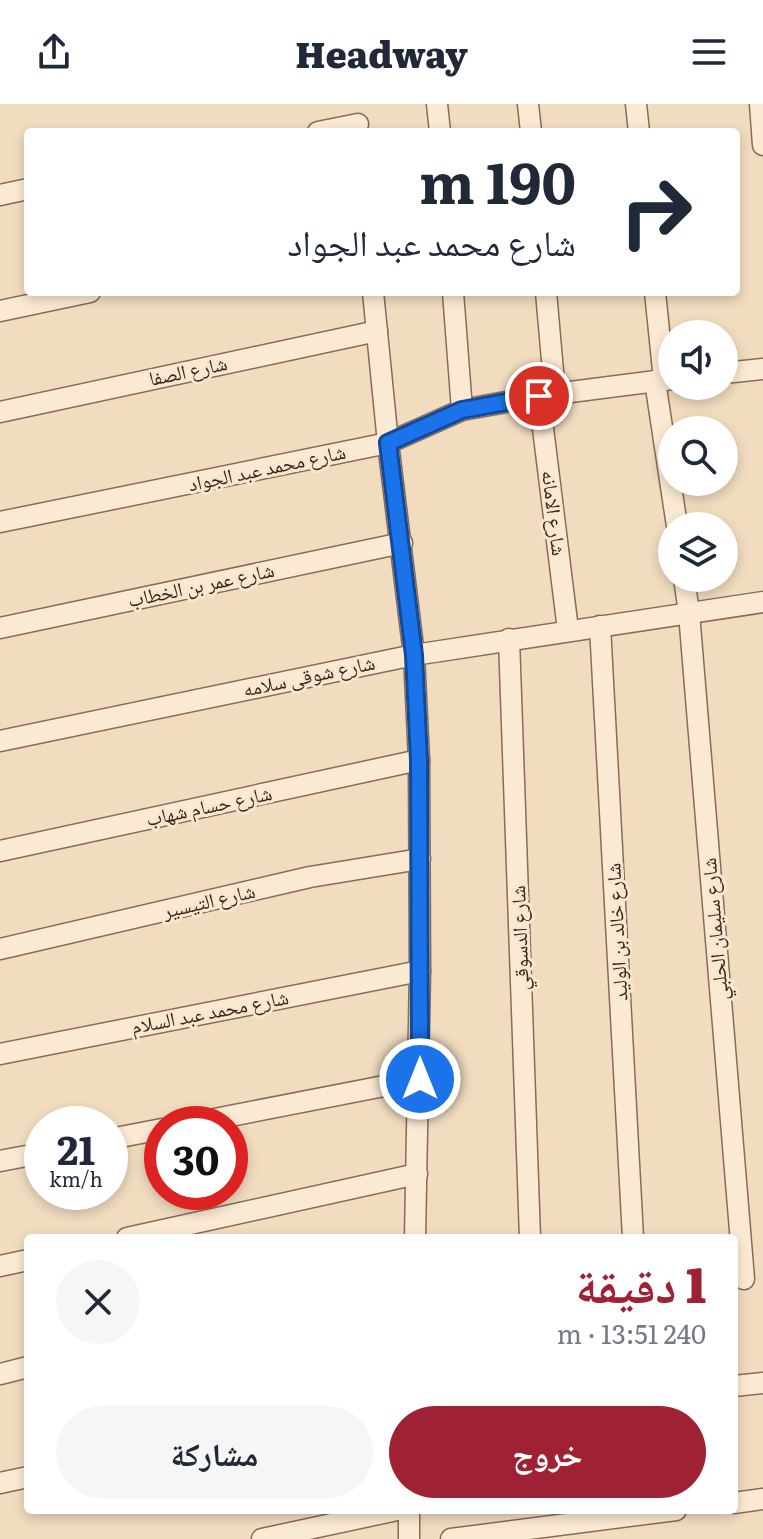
<!DOCTYPE html>
<html lang="ar">
<head>
<meta charset="utf-8">
<style>
	:root { --surface:#fff; --page:#f6f6f7; --text:#1f2937; --muted:#747a83; --accent:#9e2233 }
	body { margin:0; font-family:Literata,"Noto Naskh Arabic",serif; background:var(--page); color:var(--text); direction:rtl; height:100vh; display:flex; flex-direction:column; font-size:30px; white-space:nowrap }
	* { box-sizing:border-box; margin:0 }
	p { font-size:26px; color:var(--muted) }
	.icon { flex:none; width:44px; height:44px; fill:none; stroke:currentColor; stroke-width:2; stroke-linecap:round; stroke-linejoin:round }
	.map { position:relative; flex:1; overflow:hidden; direction:ltr }
	.panel { position:absolute; left:24px; top:1130px; width:714px; height:280px; display:flex; flex-direction:column; background:var(--surface); border-radius:8px; box-shadow:0 4px 12px #0003; direction:rtl }
	.panel>* { flex:none }
	.banner { position:absolute; left:24px; top:24px; width:716px; height:168px; border-radius:8px; box-shadow:0 4px 12px #0003; direction:rtl; background:#fff; color:var(--text); overflow:hidden }
	.fabs { position:absolute; left:658px; top:216px; display:grid; gap:16px }
	.fabs a { display:grid; place-items:center; width:80px; height:80px; border-radius:50%; background:var(--surface); box-shadow:0 4px 12px #0003; font-size:40px }
	.speed { position:absolute; left:24px; top:1002px; display:flex; gap:16px; font-size:40px; font-weight:700; text-align:center }
	.speed>* { display:grid; place-content:center; width:104px; height:104px; border-radius:50%; background:var(--surface); box-shadow:0 4px 12px #0003; line-height:1 }
	.speed small { font-size:20px; font-weight:400 }
	.speed .limit { border:12px solid #d22; background:#fff; color:#111 }
	.pin { position:absolute; display:grid; place-items:center; width:68px; height:68px; color:#fff; margin:-34px; border:4px solid #fff; border-radius:50%; box-shadow:0 2px 8px #0007 }
	.me { position:absolute; width:88px; margin:-44px; rotate:0deg; stroke-linejoin:round; filter:drop-shadow(0 0 6px #0008) }
	.turn { display:flex; align-items:center; gap:28px; height:168px; padding:0 32px; font-size:36px }
	.turn .icon { width:104px; height:104px; stroke-width:2.5 }
	.turn b { display:block; font-size:56px; line-height:68px }
	.round { display:grid; place-items:center; flex:none; width:84px; height:84px; border-radius:42px; background:var(--page) }
	.overview { display:flex; align-items:center; justify-content:space-between; height:136px; padding:0 32px }
	h1 { font-size:48px; font-weight:800; line-height:60px; color:var(--accent) }
	.primary-button { display:flex; gap:16px; margin-top:auto; padding:16px 32px }
	.primary-button a { flex:1; height:92px; border-radius:48px; background:var(--accent); color:#fff; font-size:32px; font-weight:800; line-height:92px; text-align:center }
	.primary-button a+a { background:var(--page); color:var(--text) }
	header { display:flex; justify-content:space-between; align-items:center; height:104px; padding:0 32px; background:var(--surface); font-size:36px; font-weight:800 }
	.map>svg:first-child { display:block }
	.lines { fill:none; stroke-linecap:round; stroke-linejoin:round }
	.minor-casing { stroke:#8b6b56; stroke-width:23 }
	.minor { stroke:#fbead3; stroke-width:20 }
	.route-casing { stroke:#114b97; stroke-width:20 }
	.route { stroke:#1a73e8; stroke-width:14 }
	.labels { text-anchor:middle; stroke-width:6; stroke-linejoin:round; paint-order:stroke }
	.street-label { font-size:20px; fill:#39261c; stroke:#f8e7cf }
</style>
</head>
<body>
<header><svg class="icon" aria-label="menu" viewBox="0 0 24 24"><path d="M4 6h16M4 12h16M4 18h16"/></svg>Headway<svg class="icon" aria-label="share" viewBox="0 0 24 24"><path d="M12 15V3M7 8l5-5 5 5M5 13v7h14v-7"/></svg></header>
<div class="map">
<svg width="763" height="1435" viewBox="0 0 763 1435">
	<rect width="100%" height="100%" fill="#f1dcbf"/>
	<g class="lines">
		<defs>
			<g id="minor">
				<polyline points="437,0 440,28"/>
				<polyline points="528,0 531,28"/>
				<polyline points="636,0 639,28"/>
				<polyline points="760,0 763,41"/>
				<polyline points="318,28 358,20"/>
				<polyline points="0,91 28,85"/>
				<polyline points="373,188 388,339 414,551 419,656 420,867 415,1134"/>
				<polyline points="453,188 462,306"/>
				<polyline points="546,188 555,290"/>
				<polyline points="655,188 664,276"/>
				<polyline points="0,207 90,188"/>
				<polyline points="724,269 763,265"/>
				<polyline points="655,277 677,422"/>
				<polyline points="539,292 568,526"/>
				<polyline points="0,308 377,227"/>
				<polyline points="0,418 388,339 462,306 539,292 672,275"/>
				<polyline points="684,474 689,509 744,1175"/>
				<polyline points="600,522 633,1134"/>
				<polyline points="0,524 402,439"/>
				<polyline points="509,535 530,1134"/>
				<polyline points="0,637 414,551 763,498"/>
				<polyline points="0,747 419,656"/>
				<polyline points="0,845 310,773 420,755"/>
				<polyline points="0,950 420,867"/>
				<polyline points="189,1020 420,975"/>
				<polyline points="110,1035 162,1025"/>
				<polyline points="0,1057 42,1049"/>
				<polyline points="127,1134 417,1070"/>
				<polyline points="0,1162 28,1156"/>
				<polyline points="0,1270 28,1263"/>
				<polyline points="734,1282 763,1279"/>
				<polyline points="0,1379 28,1373"/>
				<polyline points="734,1399 763,1395"/>
				<polyline points="262,1435 397,1406"/>
				<polyline points="409,1435 409,1406"/>
				<polyline points="451,1435 676,1406"/>
			</g>
		</defs>
		<use href="#minor" class="minor-casing"/>
		<use href="#minor" class="minor"/>
	</g>
	<g class="lines">
		<defs>
			<polyline id="route" points="420,975 419,656 414,551 388,339 462,306 539,292"/>
		</defs>
		<use href="#route" class="route-casing"/>
		<use href="#route" class="route"/>
	</g>
	<g class="labels">
		<g class="street-label">
			<text transform="translate(188 267) rotate(-12)" y="7">شارع الصفا</text>
			<text transform="translate(267 364) rotate(-12)" y="7">شارع محمد عبد الجواد</text>
			<text transform="translate(554 409) rotate(83)" y="7">شارع الامانه</text>
			<text transform="translate(201 481) rotate(-12)" y="7">شارع عمر بن الخطاب</text>
			<text transform="translate(309 572) rotate(-12)" y="7">شارع شوقى سلامه</text>
			<text transform="translate(209 702) rotate(-12)" y="7">شارع حسام شهاب</text>
			<text transform="translate(209 797) rotate(-13)" y="7">شارع التيسير</text>
			<text transform="translate(715 825) rotate(-95)" y="7">شارع سليمان الحلبي</text>
			<text transform="translate(617 828) rotate(-93)" y="7">شارع خالد بن الوليد</text>
			<text transform="translate(520 834) rotate(-92)" y="7">شارع الدسوقي</text>
			<text transform="translate(210 908) rotate(-11)" y="7">شارع محمد عبد السلام</text>
		</g>
	</g>
</svg>
<div class="fabs">
<a><svg class="icon" aria-label="sound" viewBox="0 0 24 24"><path d="M4 9h4l5-4v14l-5-4H4zM17 9q2 3 0 6"/></svg></a>
<a><svg class="icon" aria-label="search" viewBox="0 0 24 24"><circle cx="10" cy="10" r="6"/><path d="M15 15l6 6"/></svg></a>
<a><svg class="icon" aria-label="layers" viewBox="0 0 24 24"><path d="M12 4l9 5-9 5-9-5zM3 14l9 5 9-5"/></svg></a>
</div>
<div class="speed"><div>21<small>km/h</small></div><div class="limit">30</div></div>
<div class="pin" style="left:539px;top:292px;background:#d93025"><svg class="icon" aria-label="arrive" viewBox="0 0 24 24"><path d="M6 21V4h12l-3 4 3 4H6"/></svg></div>
<svg class="me" style="left:420px;top:975px" viewBox="-20 -20 40 40"><circle r="17" fill="#1a73e8" stroke="#fff" stroke-width="3"/><path d="M0-11L8 9 0 5-8 9z" fill="#fff"/></svg>
<div class="banner">
<div class="turn"><svg class="icon" aria-label="right" viewBox="0 0 24 24"><path d="M7 20v-9h11M14 6l5 5-5 5"/></svg><div><b>190 m</b>شارع محمد عبد الجواد</div></div>
</div>
<section class="panel">
<div class="overview"><div><h1>1 دقيقة</h1><p>240 m · 13:51</p></div><a class="round"><svg class="icon" aria-label="close" viewBox="0 0 24 24"><path d="M6 6l12 12M18 6L6 18"/></svg></a></div>
<div class="primary-button"><a>خروج</a><a>مشاركة</a></div>
</section>
</div>
</body>
</html>
